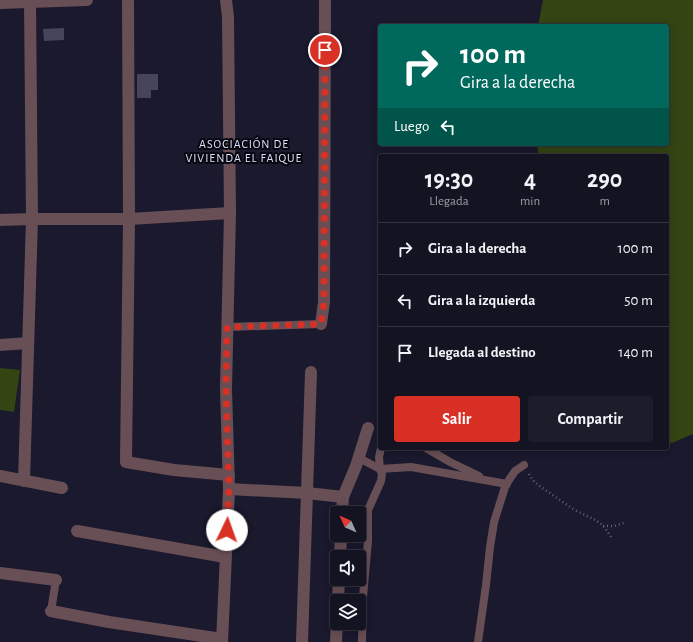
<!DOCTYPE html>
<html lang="es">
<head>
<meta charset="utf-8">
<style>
	:root { --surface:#141322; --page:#1d1c2a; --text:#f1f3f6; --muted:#9d9ea5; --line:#333240; --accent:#d93025 }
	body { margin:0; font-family:"Alegreya Sans",sans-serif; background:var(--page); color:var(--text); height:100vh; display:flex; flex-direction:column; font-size:15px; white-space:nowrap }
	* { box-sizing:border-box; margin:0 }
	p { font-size:13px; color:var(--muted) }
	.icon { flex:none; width:22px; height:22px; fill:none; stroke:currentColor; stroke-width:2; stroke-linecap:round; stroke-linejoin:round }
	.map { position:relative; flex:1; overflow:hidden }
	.drawer { position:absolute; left:378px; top:154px; width:291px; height:296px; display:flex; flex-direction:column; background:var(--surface); border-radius:4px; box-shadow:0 2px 10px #0003,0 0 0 1px var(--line) }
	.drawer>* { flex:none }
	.guide { position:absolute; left:378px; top:24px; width:291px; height:122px; border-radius:4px; box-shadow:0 2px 10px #0003,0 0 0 1px var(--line); background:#00695c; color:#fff; overflow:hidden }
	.needle { width:26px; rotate:315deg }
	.fabs { position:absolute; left:330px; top:506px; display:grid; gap:8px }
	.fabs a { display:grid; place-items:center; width:36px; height:36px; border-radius:4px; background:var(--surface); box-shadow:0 2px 10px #0003,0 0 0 1px var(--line); font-size:20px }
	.pin { position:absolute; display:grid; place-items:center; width:34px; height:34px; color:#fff; margin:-17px; border:2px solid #fff; border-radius:50%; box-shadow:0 1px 4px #0007 }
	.me { position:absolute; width:44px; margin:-22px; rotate:3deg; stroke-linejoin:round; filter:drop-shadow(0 0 3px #0008) }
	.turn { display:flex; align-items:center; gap:14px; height:84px; padding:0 16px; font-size:18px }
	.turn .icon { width:52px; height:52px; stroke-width:2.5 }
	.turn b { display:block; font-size:28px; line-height:34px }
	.then { display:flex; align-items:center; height:38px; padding:0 16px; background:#0003; gap:8px; font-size:15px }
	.eta { display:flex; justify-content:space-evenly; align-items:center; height:68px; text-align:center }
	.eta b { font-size:24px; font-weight:700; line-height:28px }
	.action { display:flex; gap:8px; margin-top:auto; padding:8px 16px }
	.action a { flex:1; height:46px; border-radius:4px; background:var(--accent); color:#fff; font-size:16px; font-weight:700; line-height:46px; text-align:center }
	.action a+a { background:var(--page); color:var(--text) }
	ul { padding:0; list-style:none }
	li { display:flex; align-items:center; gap:12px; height:52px; padding:0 16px; border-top:1px solid var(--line) }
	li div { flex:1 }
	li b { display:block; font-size:15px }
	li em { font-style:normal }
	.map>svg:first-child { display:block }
	.green { fill:#324513 }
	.building { fill:#46455c }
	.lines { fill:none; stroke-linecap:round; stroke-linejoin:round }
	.path { stroke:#626174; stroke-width:2.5; stroke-dasharray:1 3; stroke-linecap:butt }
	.lane { stroke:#684f55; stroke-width:8 }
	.street { stroke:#684f55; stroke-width:12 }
	.route { stroke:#d93025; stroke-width:7; stroke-dasharray:0 12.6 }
	.labels { text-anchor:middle; stroke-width:4; stroke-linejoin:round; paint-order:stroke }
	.neighbourhood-label { font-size:12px; letter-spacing:1px; fill:#e0e0fd; stroke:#06060e }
</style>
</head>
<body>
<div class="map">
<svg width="693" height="642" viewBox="0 0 693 642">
	<rect width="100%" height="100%" fill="#1a192d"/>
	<g class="green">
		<polygon points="543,0 693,0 693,434 667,445 667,156 539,156 537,144 667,144 667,26 538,26"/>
		<polygon points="0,368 20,370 14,412 0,410"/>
	</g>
	<g class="building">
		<polygon points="64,28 64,40 44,41 43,29"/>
		<polygon points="137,74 158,74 158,90 151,90 151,98 137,98"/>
	</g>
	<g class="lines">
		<g class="path">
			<path d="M 529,474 C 533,482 539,486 547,491 C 556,497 565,504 575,510 C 591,519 601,519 611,537"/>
			<polyline points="603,526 614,526 624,523"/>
		</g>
		<g class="lane">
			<polyline points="227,327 321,324"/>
			<polyline points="426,448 450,462 479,476"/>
			<polyline points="359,458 380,469 411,467 507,484"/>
			<polyline points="51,611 56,580"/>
			<polyline points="362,642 363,597 368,541 368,510 381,481 382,474 380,469 379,457 381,448"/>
			<polyline points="478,642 486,585 490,547 494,522 505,487 509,480 515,471 524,465"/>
		</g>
		<g class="street">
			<polyline points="128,0 129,219 126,462 174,470 229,475"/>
			<polyline points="0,3 87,0"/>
			<polyline points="0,220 32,219 129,219 230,213"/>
			<polyline points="321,324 324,302 325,0"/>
			<polyline points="0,345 28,343"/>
			<polyline points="0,476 62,488"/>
			<polyline points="24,481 32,219 30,2"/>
			<polyline points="229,489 307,493 343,497"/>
			<polyline points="342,513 343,497 356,466 368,428"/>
			<polyline points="77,531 225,557"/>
			<polyline points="340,557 341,535"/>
			<polyline points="0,573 56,580"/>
			<polyline points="338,601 339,579"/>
			<polyline points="51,611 109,622 222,639"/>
			<polyline points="222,642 229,489 226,389 230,213 228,17 226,0"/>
			<polyline points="302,642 311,372"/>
			<polyline points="336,642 337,619"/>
		</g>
	</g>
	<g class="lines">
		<polyline class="route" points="227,530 229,489 226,389 227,327 321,324 324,302 325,50"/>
	</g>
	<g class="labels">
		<g class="neighbourhood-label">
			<text x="244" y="148">ASOCIACIÓN DE<tspan x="244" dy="14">VIVIENDA EL FAIQUE</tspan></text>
		</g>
	</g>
</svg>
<div class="fabs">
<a><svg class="needle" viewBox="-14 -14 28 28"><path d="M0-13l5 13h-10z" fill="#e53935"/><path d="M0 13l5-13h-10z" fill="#9d9ea5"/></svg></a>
<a><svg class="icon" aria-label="sound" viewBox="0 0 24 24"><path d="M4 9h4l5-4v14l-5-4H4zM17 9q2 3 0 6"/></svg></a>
<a><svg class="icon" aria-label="layers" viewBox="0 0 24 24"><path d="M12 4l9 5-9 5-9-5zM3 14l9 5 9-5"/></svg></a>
</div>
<div class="pin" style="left:325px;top:50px;background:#d93025"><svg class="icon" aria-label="arrive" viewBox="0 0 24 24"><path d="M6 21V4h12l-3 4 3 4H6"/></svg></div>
<svg class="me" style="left:227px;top:530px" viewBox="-20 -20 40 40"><circle r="19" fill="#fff"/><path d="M0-13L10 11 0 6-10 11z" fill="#d93025"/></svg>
<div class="guide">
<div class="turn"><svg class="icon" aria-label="right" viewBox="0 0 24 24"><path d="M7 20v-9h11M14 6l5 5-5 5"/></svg><div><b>100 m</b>Gira a la derecha</div></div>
<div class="then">Luego<svg class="icon" aria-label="left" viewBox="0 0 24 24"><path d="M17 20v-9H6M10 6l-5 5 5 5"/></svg></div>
</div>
<section class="drawer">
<div class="eta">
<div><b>19:30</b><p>Llegada</p></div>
<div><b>4</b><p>min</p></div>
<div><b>290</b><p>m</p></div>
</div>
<ul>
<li><svg class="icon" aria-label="right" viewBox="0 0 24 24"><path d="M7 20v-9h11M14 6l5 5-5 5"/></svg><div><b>Gira a la derecha</b></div><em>100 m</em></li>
<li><svg class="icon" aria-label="left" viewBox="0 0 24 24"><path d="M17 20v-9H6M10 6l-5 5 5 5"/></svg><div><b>Gira a la izquierda</b></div><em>50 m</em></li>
<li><svg class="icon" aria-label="arrive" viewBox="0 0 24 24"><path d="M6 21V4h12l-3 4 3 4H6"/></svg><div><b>Llegada al destino</b></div><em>140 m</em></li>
</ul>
<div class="action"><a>Salir</a><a>Compartir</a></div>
</section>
</div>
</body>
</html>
